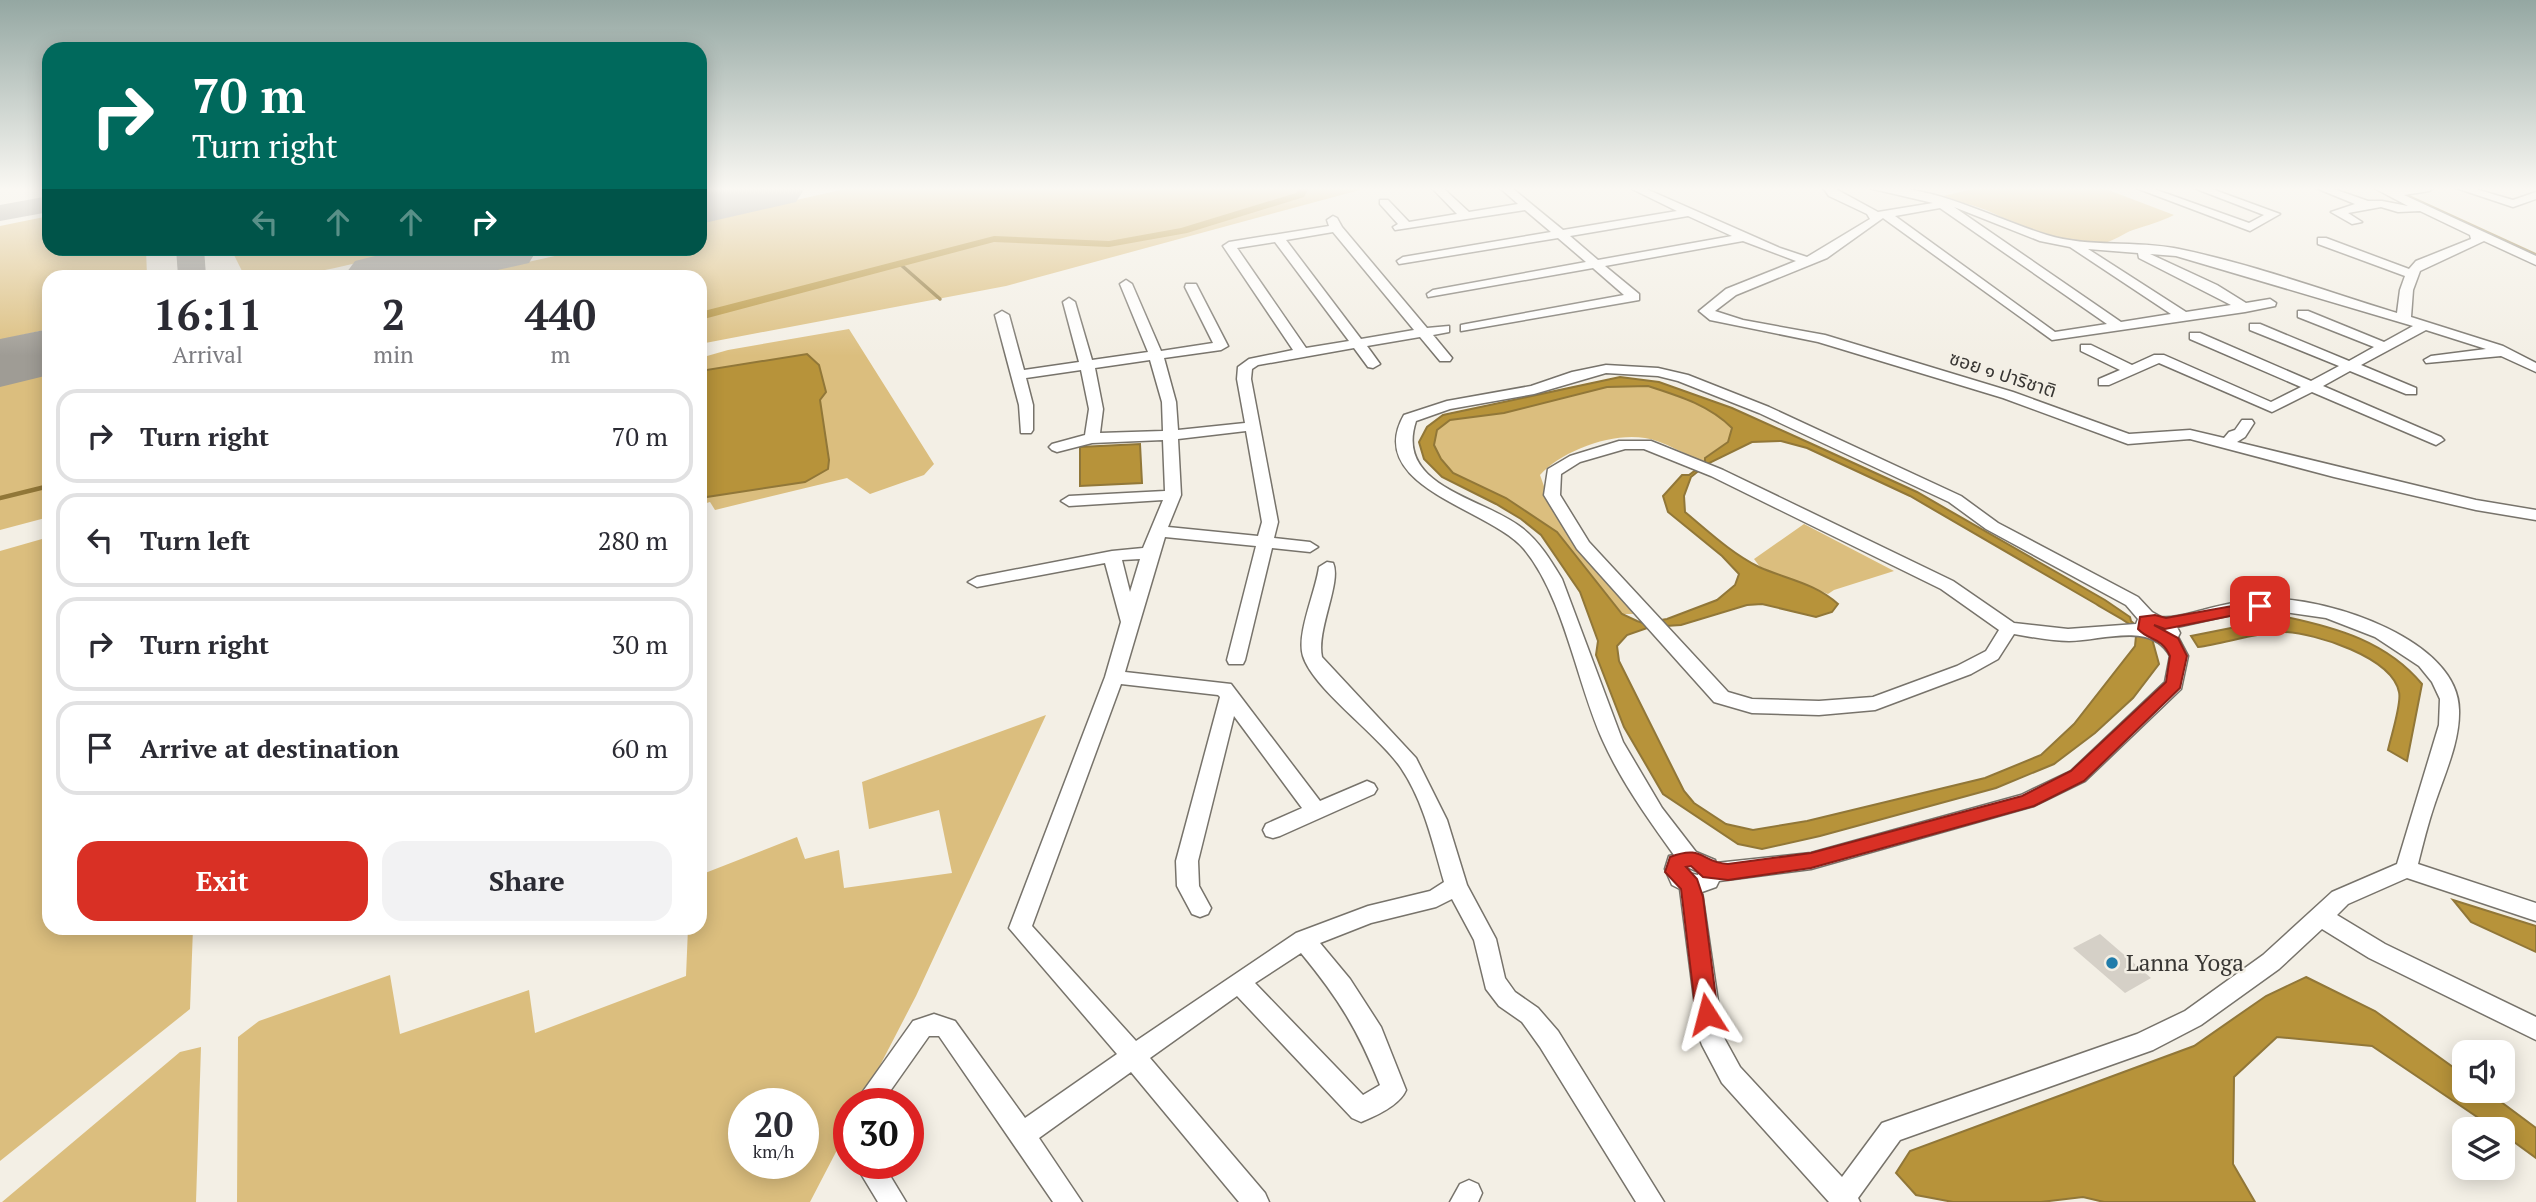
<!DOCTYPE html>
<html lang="en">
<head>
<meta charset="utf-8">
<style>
	:root { --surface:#fff; --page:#f2f2f3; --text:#2b2b33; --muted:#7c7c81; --line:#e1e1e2; --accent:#d93025 }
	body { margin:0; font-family:"PT Serif","Noto Sans Thai",serif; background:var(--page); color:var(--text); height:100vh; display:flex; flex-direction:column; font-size:26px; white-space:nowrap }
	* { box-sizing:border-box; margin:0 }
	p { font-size:23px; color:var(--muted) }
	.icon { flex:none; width:38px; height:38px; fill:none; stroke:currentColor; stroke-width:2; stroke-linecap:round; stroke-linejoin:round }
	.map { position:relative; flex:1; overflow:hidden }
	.panel { position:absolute; left:42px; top:270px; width:665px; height:665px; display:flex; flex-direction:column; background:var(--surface); border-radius:21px; box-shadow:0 4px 18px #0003 }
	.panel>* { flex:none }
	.banner { position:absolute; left:42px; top:42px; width:665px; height:214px; border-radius:21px; box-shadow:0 4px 18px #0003; background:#00695c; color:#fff; overflow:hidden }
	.controls { position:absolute; left:2452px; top:1040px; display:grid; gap:14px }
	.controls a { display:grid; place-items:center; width:63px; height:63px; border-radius:14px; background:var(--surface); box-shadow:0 4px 18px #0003; font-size:35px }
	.speed { position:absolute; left:728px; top:1088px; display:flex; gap:14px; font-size:35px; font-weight:700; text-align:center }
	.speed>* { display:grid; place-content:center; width:91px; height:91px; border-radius:50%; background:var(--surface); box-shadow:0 4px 18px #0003; line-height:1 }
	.speed small { font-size:18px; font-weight:400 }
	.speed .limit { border:10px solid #d22; background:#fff; color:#111 }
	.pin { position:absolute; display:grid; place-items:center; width:60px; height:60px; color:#fff; margin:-30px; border-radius:14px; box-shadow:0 4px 10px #0006 }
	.me { position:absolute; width:77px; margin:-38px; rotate:351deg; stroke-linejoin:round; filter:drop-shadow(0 0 5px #0008) }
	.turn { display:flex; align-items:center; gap:24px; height:147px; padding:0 35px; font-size:32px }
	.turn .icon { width:91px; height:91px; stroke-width:2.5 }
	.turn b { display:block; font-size:49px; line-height:60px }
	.lanes { display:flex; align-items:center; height:66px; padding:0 35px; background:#0003; justify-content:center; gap:35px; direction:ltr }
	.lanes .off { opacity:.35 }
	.eta { display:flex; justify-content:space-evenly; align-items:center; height:119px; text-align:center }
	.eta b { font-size:42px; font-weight:600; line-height:49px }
	.cta { display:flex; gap:14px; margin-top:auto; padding:14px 35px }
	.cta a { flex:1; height:80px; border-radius:21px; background:var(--accent); color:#fff; font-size:28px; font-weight:600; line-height:80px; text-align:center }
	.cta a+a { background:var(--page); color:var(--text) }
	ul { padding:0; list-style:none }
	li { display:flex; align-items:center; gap:21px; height:94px; margin:0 14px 10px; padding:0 21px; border:4px solid var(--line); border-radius:21px }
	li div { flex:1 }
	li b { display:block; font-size:26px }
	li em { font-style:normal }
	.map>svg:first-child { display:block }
	.green { fill:#dbbe7e; fill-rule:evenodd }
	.water { fill:#b7933a; stroke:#917738; stroke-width:2; fill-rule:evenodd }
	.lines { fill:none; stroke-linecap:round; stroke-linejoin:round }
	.stream-far1 { stroke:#917738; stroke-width:3.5 }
	.stream { stroke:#917738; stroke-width:4.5 }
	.canal { fill:#b7933a; fill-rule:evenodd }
	.taxiway { fill:#9f9c95; fill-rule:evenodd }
	.runway { fill:#9f9c95; fill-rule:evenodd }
	.building { fill:#d5d0c7 }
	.minor-casing { stroke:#77736b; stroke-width:3 }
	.minor { fill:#fff; fill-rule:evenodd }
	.route { fill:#d93025; stroke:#8d1f18; stroke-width:2 }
	.poi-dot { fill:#207caa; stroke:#f3efe5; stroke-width:2.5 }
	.labels { text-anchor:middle; stroke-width:5; stroke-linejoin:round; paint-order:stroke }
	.street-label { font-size:19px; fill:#383633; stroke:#f3efe5 }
	.near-poi-label { font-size:23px; fill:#383633; stroke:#f3efe5; text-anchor:start }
</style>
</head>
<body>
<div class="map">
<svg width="2536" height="1202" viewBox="0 0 2536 1202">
	<rect width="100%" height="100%" fill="#f3efe5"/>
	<g class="green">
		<polygon points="849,188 1367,188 1006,286 700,344 700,276 465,276 586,249 700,248 700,222"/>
		<path d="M 1977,188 L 2103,188 L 2174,215 C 2160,222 2148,225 2133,230 C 2124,233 2114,241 2104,243 C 2069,251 2017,224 1986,210 C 1971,204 1954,201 1939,197 Z"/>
		<polygon points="49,216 49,248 146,249 147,276 49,276 49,329 0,340 0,226"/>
		<path d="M 231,249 L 231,248 L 413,249 C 366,259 287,287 242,271 Z"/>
		<polygon points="849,329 934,464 924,475 870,494 847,478 715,510 710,502 700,505 700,498 805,482 829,460 820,399 807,354 700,371 700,358 728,350"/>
		<polygon points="49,373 49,517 0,530 0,384"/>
		<path d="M 1648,386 C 1679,396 1709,405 1732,428 L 1728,442 L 1705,457 L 1705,463 C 1686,455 1664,441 1645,438 C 1612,432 1561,451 1540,475 L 1554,514 L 1634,614 L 1622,614 L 1556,532 L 1506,498 L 1453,473 L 1441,459 L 1434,445 L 1437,430 L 1450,420 L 1504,413 L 1607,387 Z"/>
		<polygon points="1804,524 1894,571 1834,590 1828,594 1760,567 1754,559"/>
		<polygon points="49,537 49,928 193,928 190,1009 0,1161 0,551"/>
		<path d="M 1046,715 L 916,996 L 860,1104 L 849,1104 L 849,1127 L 810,1202 L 237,1202 L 238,1037 L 259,1021 L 390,975 L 400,1034 L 529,990 L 535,1033 L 686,976 L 688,928 L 700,928 L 700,875 L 797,837 L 805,859 L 839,850 L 844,888 L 952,873 L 939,810 L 869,829 L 862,782 ZM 744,1104 L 803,1104 L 803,1164 L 744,1164 Z"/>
		<polygon points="201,1047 196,1202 2,1202 180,1052"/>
	</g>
	<g class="water">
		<polygon points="807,354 819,365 826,392 820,400 829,460 828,469 805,482 700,498 700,371"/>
		<path d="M 1620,377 L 1659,382 L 1732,408 L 1812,444 L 1917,492 L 2105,600 L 2130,617 L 2131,621 L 2143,632 L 2151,635 L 2159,664 L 2133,698 L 2095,733 L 2054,764 L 1996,788 L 1820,836 L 1762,849 L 1738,844 L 1663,794 L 1624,727 L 1596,655 L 1598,641 L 1580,592 L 1541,535 L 1521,519 L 1496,504 L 1442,477 L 1424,459 L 1419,442 L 1427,427 L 1443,415 ZM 1648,386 C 1679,396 1709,405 1732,428 L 1728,442 L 1705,458 L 1705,463 L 1689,475 L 1682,475 L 1663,496 L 1668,512 L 1722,556 L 1739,574 L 1735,585 L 1717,600 L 1667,619 L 1643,623 L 1637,621 L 1622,614 L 1557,532 L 1506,498 L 1453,473 L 1441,459 L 1434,445 L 1437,430 L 1450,420 L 1504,413 L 1607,387 ZM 1781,441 L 1807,448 L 1910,496 L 2096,604 C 2111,614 2128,620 2140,633 L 2136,636 L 2135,646 L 2074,724 L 2041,755 L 1985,778 L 1807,821 L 1753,830 L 1726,824 L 1694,803 L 1684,791 L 1619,661 L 1617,646 L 1627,635 L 1650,627 L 1681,625 L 1747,605 L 1762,604 L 1816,617 L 1832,612 L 1838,604 C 1815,583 1786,579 1759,567 C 1731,553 1708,531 1685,512 L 1684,496 L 1691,477 L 1707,464 L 1752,442 Z"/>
		<polygon points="1140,444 1142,483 1080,486 1080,447"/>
		<path d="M 2286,617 C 2338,628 2387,642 2422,684 L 2407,761 L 2388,750 C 2391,736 2402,703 2399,692 C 2392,657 2315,633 2284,632 C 2261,631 2223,644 2198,647 L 2191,636 Z"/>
		<polygon points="2453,900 2536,926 2536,952 2471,922"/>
		<polygon points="2306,977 2375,1011 2464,1075 2464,1090 2485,1090 2536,1128 2536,1158 2503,1134 2502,1129 2495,1129 2372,1046 2277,1037 2234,1077 2233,1164 2255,1202 2104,1202 2083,1197 2041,1202 1953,1202 1916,1195 1896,1173 1910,1151 2194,1046 2266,996"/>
	</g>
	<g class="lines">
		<g class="stream-far1">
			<polyline points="2390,188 2536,255"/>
			<polyline points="900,264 940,299"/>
		</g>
		<polyline class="stream" points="0,498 49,486"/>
		<polygon class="canal" points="1299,188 1309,188 1304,197 1187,233 1109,247 994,242 700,320 700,312 994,236 1109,241 1181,228 1296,193"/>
		<g class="taxiway">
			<polygon points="49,196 49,212 0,221 0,205"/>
			<polygon points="176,248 204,248 206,276 178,276"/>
		</g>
		<g class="runway">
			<polygon points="700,188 805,188 796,202 700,224"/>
			<polygon points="407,248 538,248 529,263 471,276 344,276 355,261"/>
			<polygon points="49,329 49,375 0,387 0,339"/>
		</g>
	</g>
	<polygon class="building" points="2100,934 2151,978 2125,993 2073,948"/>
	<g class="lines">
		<defs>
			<g id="minor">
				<path d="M 1432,188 L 1443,188 L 1469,212 L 1518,204 L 1500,188 L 1512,188 L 1563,230 L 1677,211 L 1630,188 L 1644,188 L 1780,248 L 1807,257 L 1870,219 L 1867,214 L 1829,196 L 1823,188 L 1834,188 L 1878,212 L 1933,203 L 1869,188 C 1930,182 1991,218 2047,235 C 2089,248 2136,240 2179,249 C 2252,264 2325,291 2397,313 L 2400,290 L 2405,276 L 2318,244 L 2318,238 L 2326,238 L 2409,269 L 2416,261 L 2471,239 L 2470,235 L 2420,211 L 2398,212 L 2381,207 L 2348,213 L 2362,222 L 2352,224 L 2331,212 L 2355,204 L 2316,188 L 2331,188 L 2368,201 L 2382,201 L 2408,206 L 2374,188 L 2434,188 L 2429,191 L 2404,195 L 2536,256 L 2536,265 L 2484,241 L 2420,271 L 2413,290 L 2411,317 L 2503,346 L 2536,363 L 2536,372 L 2501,356 L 2426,363 L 2424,360 L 2431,356 L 2486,349 L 2426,330 L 2361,365 L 2416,388 L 2416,394 L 2406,394 L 2350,371 L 2323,386 L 2441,437 L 2444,440 L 2436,445 L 2312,392 L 2272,412 L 2159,363 L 2109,385 L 2099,385 L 2099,379 L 2120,370 L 2081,351 L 2081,345 L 2091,345 L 2132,365 L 2154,355 L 2164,355 L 2271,402 L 2301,387 L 2190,339 L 2190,333 L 2200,333 L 2311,381 L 2339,366 L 2250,330 L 2250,324 L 2260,324 L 2349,361 L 2374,347 L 2298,317 L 2298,311 L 2308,311 L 2384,342 L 2413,326 L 2176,256 L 2150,254 L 2217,285 L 2246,303 L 2270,299 L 2276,303 L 2275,306 L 2245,312 L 2052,340 L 1883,218 L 1827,258 L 1736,295 L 1715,311 L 1743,320 L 1825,335 L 2013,392 L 2129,434 L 2190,430 L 2224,438 L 2229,432 L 2235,430 L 2242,420 L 2252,420 L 2254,423 L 2245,437 L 2237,442 L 2476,500 L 2536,510 L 2536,520 L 2476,510 L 2334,477 L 2190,439 L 2128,444 L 2003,398 L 1818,342 L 1710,320 L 1699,311 L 1726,289 L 1796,261 L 1743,241 L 1605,266 L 1639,294 L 1639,300 L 1461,331 L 1461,325 L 1466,324 L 1624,295 L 1593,268 L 1428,297 L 1427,294 L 1433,290 L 1586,262 L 1558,238 L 1399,264 L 1397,261 L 1403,257 L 1551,232 L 1525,210 L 1395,230 L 1393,227 L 1398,224 L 1380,204 L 1380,200 L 1388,200 L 1409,222 L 1457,214 ZM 1954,207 L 2040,241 L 2070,247 L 2171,314 L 2121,322 ZM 1940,208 L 2107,324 L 2055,332 L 1895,216 ZM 1688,216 L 1732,236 L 1598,260 L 1570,236 ZM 2088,249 L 2138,253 L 2139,258 L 2231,305 L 2186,312 Z"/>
				<polygon points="2136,188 2151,188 2249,223 2264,215 2194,188 2209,188 2280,214 2250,231"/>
				<polygon points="2456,188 2472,188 2513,200 2536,192 2536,199 2513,207"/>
				<path d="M 1333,216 L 1337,218 L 1342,227 L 1427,328 L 1449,326 L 1449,332 L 1433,335 L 1452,358 L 1450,361 L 1440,361 L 1420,337 L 1367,346 L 1380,364 L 1373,368 L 1368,367 L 1354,348 L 1258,365 L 1252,369 L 1251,379 L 1278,522 L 1274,538 L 1310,542 L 1318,547 L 1310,552 L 1272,548 L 1245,660 L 1243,664 L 1229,664 L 1227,660 L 1256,546 L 1165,537 L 1125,672 L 1231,684 L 1320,801 L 1367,781 L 1374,784 L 1377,789 L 1374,794 L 1280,836 L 1273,838 L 1266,836 L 1263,830 L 1266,824 L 1302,808 L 1234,716 L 1198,861 L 1199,886 L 1211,908 L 1208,914 L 1200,917 L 1192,914 L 1177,886 L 1176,861 L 1220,697 L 1218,695 L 1121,684 L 1032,926 L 1136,1041 L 1296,933 L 1368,906 L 1430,891 L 1444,882 C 1433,844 1424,802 1401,768 C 1380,736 1313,689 1303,656 C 1296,634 1316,591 1319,567 L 1327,562 L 1333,563 C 1342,582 1316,630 1322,657 L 1416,758 L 1447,820 L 1467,885 L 1496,939 L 1505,978 L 1515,992 L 1538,1008 L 1558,1031 L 1664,1202 L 1636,1202 L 1540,1047 L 1522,1022 L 1499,1006 L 1486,989 L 1474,940 L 1452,899 L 1436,907 L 1371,923 L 1320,943 L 1350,979 L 1381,1027 L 1406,1090 C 1400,1105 1376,1116 1361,1122 L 1352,1118 L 1237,996 L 1150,1058 L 1265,1193 L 1269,1202 L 1239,1202 L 1131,1072 L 1039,1138 L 1082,1202 L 1053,1202 L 939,1036 L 929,1036 L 881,1104 L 854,1104 L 913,1021 L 934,1014 L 955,1021 L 1025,1118 L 1117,1054 L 1009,928 L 1105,677 L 1121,622 L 1105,563 L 977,587 L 968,582 L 977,577 L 1112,551 L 1143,548 L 1163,500 L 1069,506 L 1061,501 L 1069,496 L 1165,491 L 1163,440 L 1092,443 L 1057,452 L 1052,450 L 1049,447 L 1052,444 L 1085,435 L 1089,409 L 1081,370 L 1026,378 L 1033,405 L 1033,430 L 1031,433 L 1021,433 L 1019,405 L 995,315 L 1002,311 L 1009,315 L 1024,370 L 1079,362 L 1063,302 L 1069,298 L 1075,302 L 1092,360 L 1148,352 L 1120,284 L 1126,280 L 1132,284 L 1161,351 L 1213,343 L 1185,287 L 1186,284 L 1196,284 L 1228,346 L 1221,350 L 1164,358 L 1176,402 L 1178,430 L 1245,423 L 1237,379 L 1238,367 L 1249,359 L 1293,350 L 1223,246 L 1229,242 L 1329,226 L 1327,220 ZM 1333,232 L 1414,330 L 1361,339 L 1286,240 ZM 1275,242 L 1349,341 L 1306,348 L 1237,248 ZM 1150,360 L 1162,402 L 1163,431 L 1100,433 L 1103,409 L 1095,368 ZM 1246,431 L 1262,522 L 1258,536 L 1168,527 L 1181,495 L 1178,439 ZM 1140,559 L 1130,592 L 1122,560 ZM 1301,953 C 1339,999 1358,1030 1380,1085 L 1363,1095 L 1255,983 Z"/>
				<path d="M 1606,365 L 1658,368 L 1688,375 L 1769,407 L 1961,496 L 1998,523 L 2138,597 L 2152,612 L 2161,617 C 2174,619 2190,613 2203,610 C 2225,604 2248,599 2271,599 C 2328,598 2459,640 2459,710 C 2460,741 2445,773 2435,803 C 2428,823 2423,844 2418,864 L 2536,903 L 2536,921 L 2407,878 L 2348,904 L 2337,915 L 2385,944 L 2536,1017 L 2536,1040 L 2369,958 L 2322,929 L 2279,969 L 2201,1025 L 2153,1050 L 1900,1140 L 1858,1198 L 1860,1202 L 1829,1202 L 1722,1083 L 1702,1045 L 1699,1037 L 1680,889 L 1672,885 L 1665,869 L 1669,856 L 1674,855 C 1648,819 1621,781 1603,741 C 1577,684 1564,597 1524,549 C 1491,509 1363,487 1404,415 L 1447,401 L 1531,386 L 1572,372 ZM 1606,373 L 1658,376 L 1678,381 L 1759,413 L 1949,502 L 1986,529 L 2126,605 L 2138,619 L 2136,624 L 2068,629 L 2014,623 L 1953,581 L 1723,470 L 1651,441 L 1619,441 L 1570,456 L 1548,469 L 1544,495 L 1577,549 L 1714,702 L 1752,713 L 1819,715 L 1875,710 L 1971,674 L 1998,659 L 2014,634 C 2032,637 2051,641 2069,641 C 2101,641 2152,621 2170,656 L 2165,682 L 2071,771 L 2021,795 L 1811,853 L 1716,863 L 1715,860 L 1696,852 L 1662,808 L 1623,742 L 1562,579 C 1551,561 1539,541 1522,528 C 1483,497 1394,487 1416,421 L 1450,409 L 1534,394 ZM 1625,449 L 1644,449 L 1711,476 L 1941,589 L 1999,630 L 1986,651 L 1957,666 L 1873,697 L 1819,701 L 1752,699 L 1728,692 L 1589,542 L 1560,495 L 1561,474 L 1580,462 ZM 2271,610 L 2326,618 L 2375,637 L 2419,666 L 2432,682 L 2440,699 L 2439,725 L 2397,864 L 2332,892 L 2263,955 L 2185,1011 L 2137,1034 L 1882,1123 L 1842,1177 L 1740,1067 L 1723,1036 L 1702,892 L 1716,887 L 1719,881 L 1811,869 L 2034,806 L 2085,781 L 2181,689 L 2188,656 L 2178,637 L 2180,633 L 2177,627 L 2240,613 ZM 1687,867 L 1699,872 L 1698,875 L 1688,873 Z"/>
				<polygon points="855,1164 883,1164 906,1202 878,1202"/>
				<polygon points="1469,1180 1478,1184 1482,1193 1478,1202 1450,1202 1460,1184"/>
			</g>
		</defs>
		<use href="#minor" class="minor-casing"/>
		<use href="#minor" class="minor"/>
	</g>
	<linearGradient id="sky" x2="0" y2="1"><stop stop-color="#94a7a2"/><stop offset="0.53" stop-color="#faf8f3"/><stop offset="1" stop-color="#faf8f3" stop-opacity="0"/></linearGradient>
	<rect width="2536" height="356" fill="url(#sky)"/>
	<path class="route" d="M 2260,601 L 2265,602 L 2268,606 L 2265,609 L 2165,629 L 2154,625 L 2178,638 L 2187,656 L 2180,688 L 2084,781 L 2034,806 L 1811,868 L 1728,880 L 1703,877 L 1691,866 L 1686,867 L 1697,879 L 1703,897 L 1718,1014 L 1715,1020 L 1707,1023 L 1700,1020 L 1696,1014 L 1681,889 L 1665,872 L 1670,857 C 1704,844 1701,863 1728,864 L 1811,853 L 2022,796 L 2071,771 L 2166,682 L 2170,656 C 2161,636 2150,642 2138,629 L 2140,617 L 2155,615 L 2166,618 Z"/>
	<circle class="poi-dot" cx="2112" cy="963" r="7"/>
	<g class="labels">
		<g class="street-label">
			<text transform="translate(2003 374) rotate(18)" y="7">ซอย ๑ ปาริชาติ</text>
		</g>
		<g class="near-poi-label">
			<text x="2126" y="971">Lanna Yoga</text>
		</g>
	</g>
</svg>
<div class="controls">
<a><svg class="icon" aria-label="sound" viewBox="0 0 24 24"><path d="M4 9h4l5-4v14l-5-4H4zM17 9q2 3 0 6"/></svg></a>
<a><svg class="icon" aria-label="layers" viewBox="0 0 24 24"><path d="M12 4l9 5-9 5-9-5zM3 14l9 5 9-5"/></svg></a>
</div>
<div class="speed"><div>20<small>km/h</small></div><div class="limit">30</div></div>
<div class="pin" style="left:2260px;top:606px;background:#d93025"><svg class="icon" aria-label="arrive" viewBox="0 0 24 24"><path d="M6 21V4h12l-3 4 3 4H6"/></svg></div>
<svg class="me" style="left:1707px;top:1014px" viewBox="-20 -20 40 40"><path d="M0-17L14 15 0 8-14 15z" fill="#d93025" stroke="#fff" stroke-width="4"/></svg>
<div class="banner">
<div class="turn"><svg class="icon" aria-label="right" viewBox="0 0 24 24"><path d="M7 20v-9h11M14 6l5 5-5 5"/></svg><div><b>70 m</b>Turn right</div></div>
<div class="lanes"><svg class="icon off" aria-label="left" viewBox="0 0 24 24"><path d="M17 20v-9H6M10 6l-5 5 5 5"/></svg><svg class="icon off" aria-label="ahead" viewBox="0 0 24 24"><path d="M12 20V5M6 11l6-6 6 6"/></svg><svg class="icon off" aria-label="ahead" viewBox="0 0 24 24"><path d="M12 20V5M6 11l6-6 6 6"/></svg><svg class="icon" aria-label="right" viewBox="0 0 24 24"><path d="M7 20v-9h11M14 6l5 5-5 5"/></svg></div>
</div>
<section class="panel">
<div class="eta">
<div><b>16:11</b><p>Arrival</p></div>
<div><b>2</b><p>min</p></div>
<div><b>440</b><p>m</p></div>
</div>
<ul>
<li><svg class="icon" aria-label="right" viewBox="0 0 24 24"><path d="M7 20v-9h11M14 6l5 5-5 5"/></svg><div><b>Turn right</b></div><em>70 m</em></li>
<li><svg class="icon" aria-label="left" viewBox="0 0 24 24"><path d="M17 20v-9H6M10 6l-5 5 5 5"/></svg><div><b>Turn left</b></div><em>280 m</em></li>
<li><svg class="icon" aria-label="right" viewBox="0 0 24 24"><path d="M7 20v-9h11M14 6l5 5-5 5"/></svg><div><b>Turn right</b></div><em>30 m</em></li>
<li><svg class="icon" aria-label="arrive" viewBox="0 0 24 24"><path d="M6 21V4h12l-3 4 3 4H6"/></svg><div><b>Arrive at destination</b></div><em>60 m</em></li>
</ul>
<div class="cta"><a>Exit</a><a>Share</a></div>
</section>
</div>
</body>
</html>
